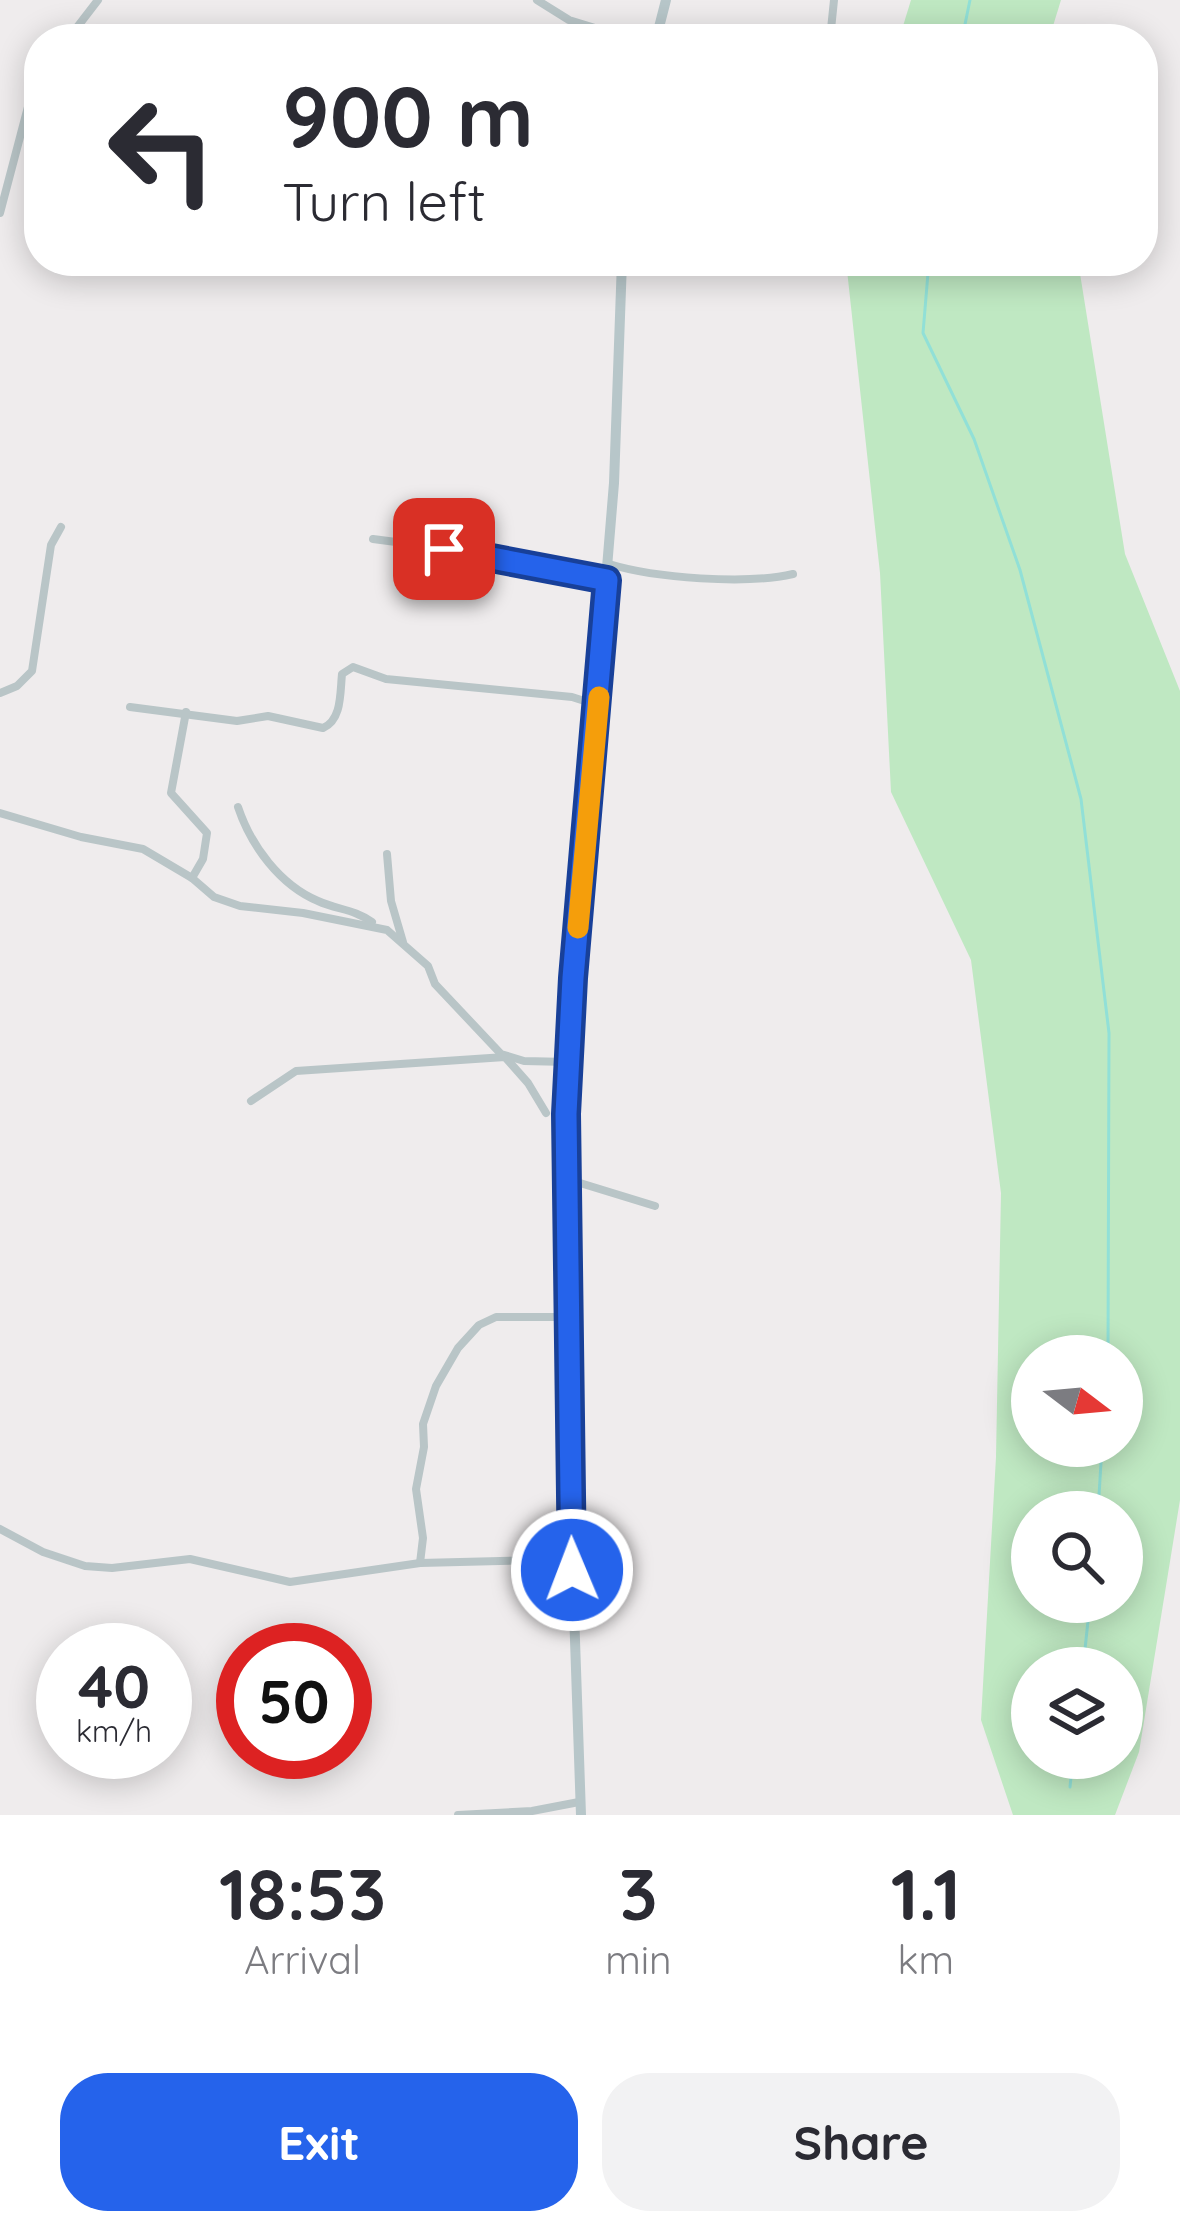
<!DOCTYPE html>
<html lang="en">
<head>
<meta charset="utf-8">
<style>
	:root { --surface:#fff; --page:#f2f2f3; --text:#2b2b33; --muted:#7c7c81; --accent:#2563eb }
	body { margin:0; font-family:Quicksand,sans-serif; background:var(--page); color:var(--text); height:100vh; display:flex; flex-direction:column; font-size:45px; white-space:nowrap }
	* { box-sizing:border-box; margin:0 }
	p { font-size:39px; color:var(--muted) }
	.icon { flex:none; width:66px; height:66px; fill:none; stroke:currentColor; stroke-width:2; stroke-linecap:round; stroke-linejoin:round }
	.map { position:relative; height:1815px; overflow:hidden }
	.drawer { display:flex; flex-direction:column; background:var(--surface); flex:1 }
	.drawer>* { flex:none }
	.guide { position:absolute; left:24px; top:24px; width:1134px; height:252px; border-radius:48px; box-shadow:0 6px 30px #0003; background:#fff; color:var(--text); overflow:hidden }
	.needle { width:78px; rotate:106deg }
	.tools { position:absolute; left:1011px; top:1335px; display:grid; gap:24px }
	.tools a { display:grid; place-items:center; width:132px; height:132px; border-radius:50%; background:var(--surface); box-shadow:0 6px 30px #0003; font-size:60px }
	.speed { position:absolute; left:36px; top:1623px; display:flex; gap:24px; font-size:60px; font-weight:700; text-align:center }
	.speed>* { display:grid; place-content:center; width:156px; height:156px; border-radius:50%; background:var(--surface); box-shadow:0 6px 30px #0003; line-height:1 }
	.speed small { font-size:30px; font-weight:400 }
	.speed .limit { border:18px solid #d22; background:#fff; color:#111 }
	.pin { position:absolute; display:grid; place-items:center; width:102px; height:102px; color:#fff; margin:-51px; border-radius:24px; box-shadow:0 6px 18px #0006 }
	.me { position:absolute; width:132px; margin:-66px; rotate:359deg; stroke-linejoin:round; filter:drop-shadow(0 0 9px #0008) }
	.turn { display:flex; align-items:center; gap:42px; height:252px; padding:0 60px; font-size:54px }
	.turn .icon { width:156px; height:156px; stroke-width:2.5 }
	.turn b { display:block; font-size:84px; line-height:102px }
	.eta { display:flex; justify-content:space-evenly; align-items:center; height:204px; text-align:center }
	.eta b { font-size:72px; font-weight:700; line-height:84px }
	.button { display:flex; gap:24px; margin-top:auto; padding:24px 60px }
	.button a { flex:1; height:138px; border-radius:48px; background:var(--accent); color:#fff; font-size:48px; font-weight:700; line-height:138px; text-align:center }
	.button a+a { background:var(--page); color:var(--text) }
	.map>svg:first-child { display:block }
	.green { fill:#bfe8c2; fill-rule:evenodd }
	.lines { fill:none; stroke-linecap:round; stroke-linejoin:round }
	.stream { stroke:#91e0d7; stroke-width:3 }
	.street { stroke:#b9c5c7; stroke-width:8 }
	.secondary { stroke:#b7c6c9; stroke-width:10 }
	.route-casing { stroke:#184099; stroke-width:30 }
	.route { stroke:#2563eb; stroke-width:21 }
	.slow { stroke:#f59e0b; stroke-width:21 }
</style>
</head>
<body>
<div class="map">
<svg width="1180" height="1815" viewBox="0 0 1180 1815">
	<rect width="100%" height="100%" fill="#efeced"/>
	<g class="green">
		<polygon points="911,0 1061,0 1049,39 899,39"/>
		<path d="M 846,261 L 1078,261 L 1125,554 L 1180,691 L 1180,1500 L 1139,1752 L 1115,1815 L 1013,1815 L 981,1720 L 996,1457 L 1001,1193 L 971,960 L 891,792 L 880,573 ZM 1032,1356 L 1122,1356 L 1122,1446 L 1032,1446 ZM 1032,1512 L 1122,1512 L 1122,1602 L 1032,1602 ZM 1032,1668 L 1122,1668 L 1122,1758 L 1032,1758 Z"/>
	</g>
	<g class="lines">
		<g class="stream">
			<polyline points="962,39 970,0"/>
			<polyline points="929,261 923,333 974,439 1020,570 1081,799 1109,1033 1108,1356"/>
			<polyline points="1098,1512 1102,1446"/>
			<polyline points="1083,1668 1090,1602"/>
			<polyline points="1070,1787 1073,1758"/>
		</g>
		<g class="street">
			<polyline points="537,0 569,20 631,39"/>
			<polyline points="68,39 98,0"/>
			<polyline points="830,39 834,0"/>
			<polyline points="0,213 29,103 39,87"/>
			<polyline points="373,539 480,553 606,580"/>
			<path d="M 609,564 C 655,578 746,585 793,574"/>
			<polyline points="0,693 17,686 32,671 51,545 61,527"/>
			<path d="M 130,707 L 237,721 L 268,716 L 323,728 C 342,720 340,693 342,674 L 353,667 L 386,679 L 572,697 L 597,705"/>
			<polyline points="186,712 171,793 207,833 203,859 192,878"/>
			<path d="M 238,807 C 251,846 280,885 318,901 C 338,910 354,909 372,922"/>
			<polyline points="0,813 81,837 143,849 192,878 214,897 240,906 303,913 387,930 428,966 435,984 501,1054 524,1061 568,1062"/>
			<polyline points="387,854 391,901 403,942"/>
			<polyline points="251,1101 296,1071 505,1057 528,1083 546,1113"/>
			<polyline points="567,1179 655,1206"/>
			<polyline points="0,1529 43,1552 85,1566 112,1568 190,1559 290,1582 420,1563 543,1560 571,1552"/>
			<polyline points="420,1563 423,1538 416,1489 424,1447 423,1424 436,1386 458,1348 479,1325 496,1317 568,1317"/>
			<polyline points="458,1815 532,1811 579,1802"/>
		</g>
		<g class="secondary">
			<polyline points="656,39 666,0"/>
			<polyline points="581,1815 570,1494 566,1114 573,978 614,483 622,261"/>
		</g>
	</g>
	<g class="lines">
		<defs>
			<polyline id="route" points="444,549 607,580 573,978 566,1114 572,1570"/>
		</defs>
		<use href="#route" class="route-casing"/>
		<use href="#route" class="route"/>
		<polyline class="slow" points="578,928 599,697"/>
	</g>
</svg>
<div class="tools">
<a><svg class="needle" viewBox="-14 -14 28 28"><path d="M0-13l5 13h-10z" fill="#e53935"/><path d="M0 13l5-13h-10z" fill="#7c7c81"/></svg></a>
<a><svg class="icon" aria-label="search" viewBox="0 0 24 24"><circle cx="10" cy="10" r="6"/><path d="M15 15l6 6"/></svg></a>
<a><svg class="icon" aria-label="layers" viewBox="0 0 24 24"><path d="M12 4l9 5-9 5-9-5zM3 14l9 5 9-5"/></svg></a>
</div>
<div class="speed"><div>40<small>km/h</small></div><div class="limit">50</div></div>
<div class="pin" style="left:444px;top:549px;background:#d93025"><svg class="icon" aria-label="arrive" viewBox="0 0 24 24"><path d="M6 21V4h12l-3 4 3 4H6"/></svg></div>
<svg class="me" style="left:572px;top:1570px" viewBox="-20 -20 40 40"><circle r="17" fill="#2563eb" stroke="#fff" stroke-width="3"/><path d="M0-11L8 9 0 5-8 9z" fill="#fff"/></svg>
<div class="guide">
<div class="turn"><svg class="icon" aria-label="left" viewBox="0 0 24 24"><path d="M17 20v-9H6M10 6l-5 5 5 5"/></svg><div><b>900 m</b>Turn left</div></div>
</div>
</div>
<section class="drawer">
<div class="eta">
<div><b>18:53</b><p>Arrival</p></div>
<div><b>3</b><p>min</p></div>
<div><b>1.1</b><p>km</p></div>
</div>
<div class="button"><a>Exit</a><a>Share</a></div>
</section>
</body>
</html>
